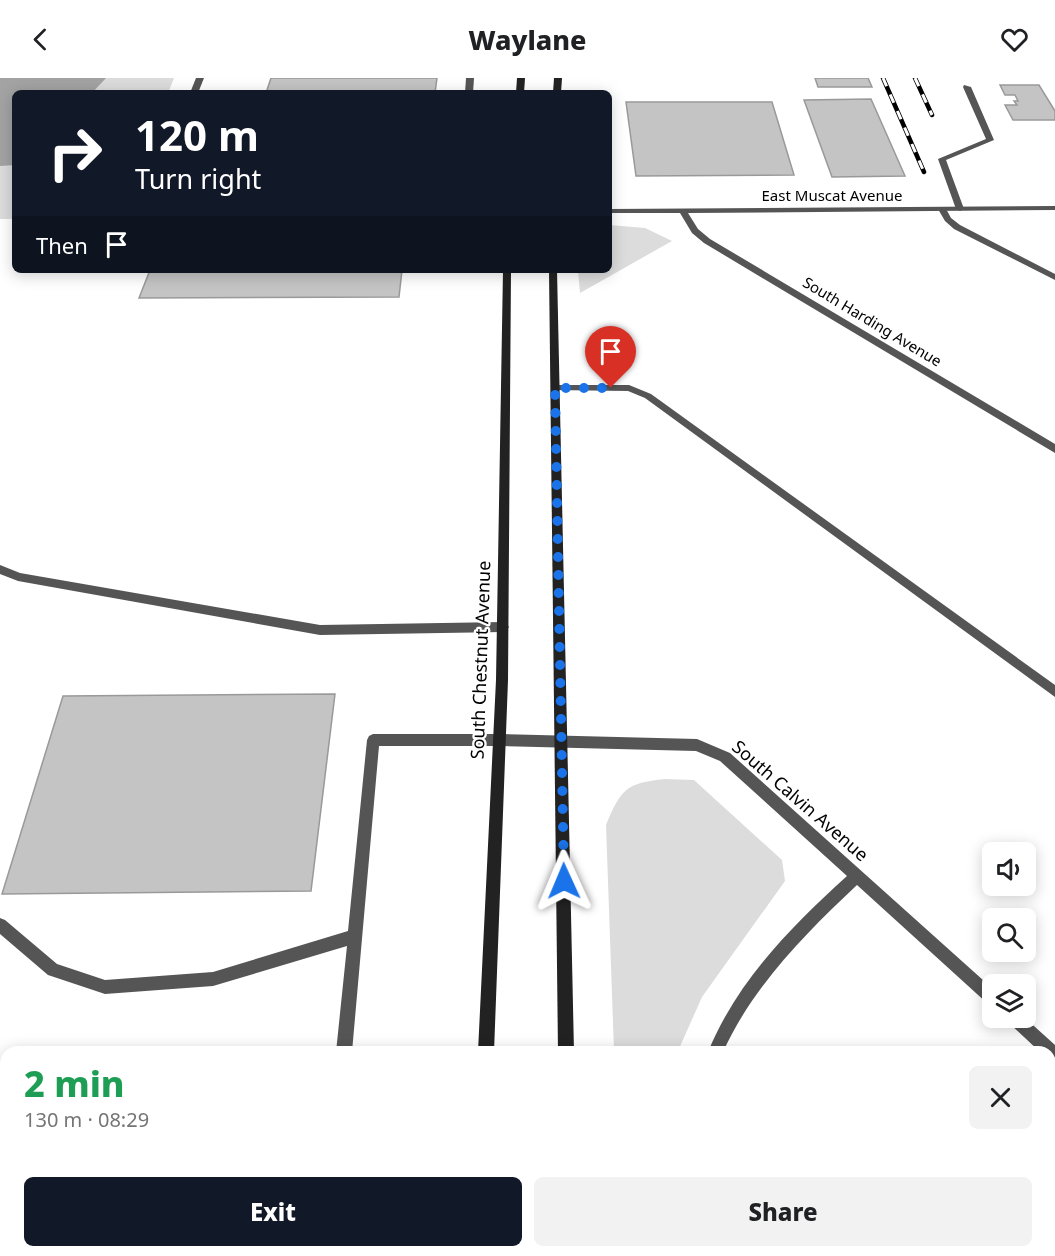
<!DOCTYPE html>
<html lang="en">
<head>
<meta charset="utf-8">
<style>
	:root { --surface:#fff; --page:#f2f2f2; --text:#202124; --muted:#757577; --accent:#111827 }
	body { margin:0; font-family:"Noto Sans",sans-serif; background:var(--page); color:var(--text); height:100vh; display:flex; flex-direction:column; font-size:22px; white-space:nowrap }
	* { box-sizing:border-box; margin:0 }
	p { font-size:20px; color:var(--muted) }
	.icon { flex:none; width:33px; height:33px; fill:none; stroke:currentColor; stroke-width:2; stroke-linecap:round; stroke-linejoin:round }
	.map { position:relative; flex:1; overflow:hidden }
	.sheet { position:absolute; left:0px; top:968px; width:1056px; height:212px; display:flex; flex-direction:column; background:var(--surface); border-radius:18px 18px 0 0; box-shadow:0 3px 15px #0003 }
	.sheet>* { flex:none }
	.banner { position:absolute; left:12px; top:12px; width:600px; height:183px; border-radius:9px; box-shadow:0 3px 15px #0003; background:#111827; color:#fff; overflow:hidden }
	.fabs { position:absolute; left:982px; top:764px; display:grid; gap:12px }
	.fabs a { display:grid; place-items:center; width:54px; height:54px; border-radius:9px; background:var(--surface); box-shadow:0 3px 15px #0003; font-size:30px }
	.pin { position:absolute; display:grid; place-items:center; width:51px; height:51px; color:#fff; margin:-62px -26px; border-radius:50% 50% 50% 0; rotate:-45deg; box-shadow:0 0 6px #0007 }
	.pin .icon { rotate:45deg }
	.me { position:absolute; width:66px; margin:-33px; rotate:359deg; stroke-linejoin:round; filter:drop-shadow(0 0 4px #0008) }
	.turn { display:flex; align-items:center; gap:21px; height:126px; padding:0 24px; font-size:27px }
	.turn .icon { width:78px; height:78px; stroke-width:2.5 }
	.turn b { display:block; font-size:42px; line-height:51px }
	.then { display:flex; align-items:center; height:57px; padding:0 24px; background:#0003; gap:12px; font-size:22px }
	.round { display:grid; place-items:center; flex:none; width:63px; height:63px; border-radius:9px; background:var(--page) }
	.overview { display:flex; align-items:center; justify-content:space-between; height:102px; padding:0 24px }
	h1 { font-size:36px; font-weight:800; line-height:45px; color:#1e9e55 }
	.primary-button { display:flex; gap:12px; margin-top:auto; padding:12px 24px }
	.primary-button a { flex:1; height:69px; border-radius:9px; background:var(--accent); color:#fff; font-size:24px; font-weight:800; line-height:69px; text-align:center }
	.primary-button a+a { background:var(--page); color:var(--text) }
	header { display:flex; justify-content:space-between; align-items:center; height:78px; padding:0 24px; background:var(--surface); font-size:27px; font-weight:800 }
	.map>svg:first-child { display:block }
	.green { fill:#dcdcdc }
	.water { fill:#a3a3a3 }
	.building { fill:#c4c4c4; stroke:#999; stroke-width:1.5 }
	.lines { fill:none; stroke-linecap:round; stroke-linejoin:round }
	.lane { fill:#555; fill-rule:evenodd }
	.street { fill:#555; fill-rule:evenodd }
	.secondary { fill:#222; fill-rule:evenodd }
	.rail-casing { stroke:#000; stroke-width:4.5 }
	.rail { stroke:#fff; stroke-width:3; stroke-dasharray:9; stroke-linecap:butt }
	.route { stroke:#1a73e8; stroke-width:10; stroke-dasharray:0 18 }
	.labels { text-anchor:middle; stroke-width:4.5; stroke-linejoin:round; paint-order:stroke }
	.far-street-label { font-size:15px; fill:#000; stroke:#fff }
	.street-label { font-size:18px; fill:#000; stroke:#fff }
</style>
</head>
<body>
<header><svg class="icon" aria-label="back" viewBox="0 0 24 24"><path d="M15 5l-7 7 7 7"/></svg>Waylane<svg class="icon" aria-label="heart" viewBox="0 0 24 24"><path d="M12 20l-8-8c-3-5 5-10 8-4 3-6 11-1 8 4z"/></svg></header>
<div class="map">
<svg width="1055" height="1178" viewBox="0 0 1055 1178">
	<rect width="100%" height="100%" fill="#fff"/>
	<g class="green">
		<polygon points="0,0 174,0 168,15 15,15 15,141 0,141"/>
		<polygon points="609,147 645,150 672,163 580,215 578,192 609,192"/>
		<path d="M 665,701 L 694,702 L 782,782 L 785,803 L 702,919 L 678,973 L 614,973 L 606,747 C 621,711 626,705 665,701 Z"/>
	</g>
	<polygon class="water" points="0,0 106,0 92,15 15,15 15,87 0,88"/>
	<g class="building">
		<polygon points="271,0 437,0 435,15 266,15"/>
		<polygon points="815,0 868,0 872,9 818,9"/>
		<polygon points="1000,7 1039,7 1055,33 1055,42 1013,42 1005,27 1017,27 1014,23 1018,23 1015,17 1005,17"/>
		<polygon points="871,21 905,98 832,99 804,22"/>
		<polygon points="626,24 772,24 794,97 636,98"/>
		<polygon points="150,192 402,192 399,219 139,220"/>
		<polygon points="335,616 311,813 2,816 63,618"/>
	</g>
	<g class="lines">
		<g class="lane">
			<polygon points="196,0 204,0 198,15 190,15"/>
			<polygon points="466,0 474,0 473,15 465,15"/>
			<polygon points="964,7 971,9 994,62 946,82 964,131 960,133 956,131 938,81 986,61 963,9"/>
			<polygon points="939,129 945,129 951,140 960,147 1055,196 1055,202 954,151 945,143 938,131"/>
			<polygon points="555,307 629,307 651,316 1055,607 1055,619 645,320 628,313 552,312 552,308"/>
			<polygon points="0,487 20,495 320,547 503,544 507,546 509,549 507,552 503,554 320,557 18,503 0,496"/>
			<polygon points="373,656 500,656 504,658 506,662 504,666 500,668 379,668 352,974 336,974 347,868 213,908 105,916 48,897 0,856 0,840 5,842 57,886 105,902 213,894 348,853 367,662 369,658"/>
			<rect x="320" y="1173" width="16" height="5"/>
		</g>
		<g class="street">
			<polygon points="1055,128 1055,132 688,135 698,151 710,161 1055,366 1055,375 704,165 692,155 680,135 609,135 609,131"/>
			<path d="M 500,656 L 697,661 L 730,675 L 993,911 L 993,928 L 988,926 L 857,807 C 805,856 753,908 723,974 L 708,974 C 737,903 791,849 847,798 L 720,683 L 696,673 L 500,668 L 496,666 L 494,662 L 496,658 Z"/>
			<polygon points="1006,939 1024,939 1055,967 1055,985 1050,983 1050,974 1040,974 1008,944"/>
			<polygon points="686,1173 702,1173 703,1178 687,1178"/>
		</g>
		<g class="secondary">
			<polygon points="517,0 525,0 524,15 516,15"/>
			<polygon points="554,0 562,0 561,15 553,15"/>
			<polygon points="503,192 511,192 508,602 494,974 478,974 496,602"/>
			<polygon points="549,192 557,192 574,974 558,974"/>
			<rect x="478" y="1173" width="16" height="5"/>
			<rect x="558" y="1173" width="16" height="5"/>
		</g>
		<defs>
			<g id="rail">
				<polyline points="883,0 924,94"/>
				<polyline points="915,0 932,37"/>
			</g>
		</defs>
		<use href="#rail" class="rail-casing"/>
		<use href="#rail" class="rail"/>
	</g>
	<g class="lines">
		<polyline class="route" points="564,803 555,310 611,310"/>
	</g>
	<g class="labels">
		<g class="far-street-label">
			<text x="832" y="123">East Muscat Avenue</text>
			<text transform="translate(872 244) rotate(31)" y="5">South Harding Avenue</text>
		</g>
		<g class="street-label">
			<text transform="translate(481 582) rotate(-88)" y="6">South Chestnut Avenue</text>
			<text transform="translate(800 723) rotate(41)" y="6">South Calvin Avenue</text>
		</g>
	</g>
</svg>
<div class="fabs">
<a><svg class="icon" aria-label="sound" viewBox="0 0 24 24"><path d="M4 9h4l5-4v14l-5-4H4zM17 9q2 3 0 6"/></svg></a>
<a><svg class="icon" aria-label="search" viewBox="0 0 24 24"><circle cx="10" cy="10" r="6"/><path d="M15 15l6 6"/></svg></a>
<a><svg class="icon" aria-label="layers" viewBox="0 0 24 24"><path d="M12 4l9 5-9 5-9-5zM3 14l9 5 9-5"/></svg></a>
</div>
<div class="pin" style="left:611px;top:310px;background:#d93025"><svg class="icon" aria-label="arrive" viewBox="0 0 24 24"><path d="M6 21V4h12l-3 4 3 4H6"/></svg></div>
<svg class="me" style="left:564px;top:803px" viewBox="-20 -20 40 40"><path d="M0-17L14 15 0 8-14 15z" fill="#1a73e8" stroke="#fff" stroke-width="4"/></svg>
<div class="banner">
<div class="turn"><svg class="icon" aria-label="right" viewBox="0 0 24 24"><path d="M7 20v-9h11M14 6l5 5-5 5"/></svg><div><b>120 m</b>Turn right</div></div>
<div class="then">Then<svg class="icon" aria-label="arrive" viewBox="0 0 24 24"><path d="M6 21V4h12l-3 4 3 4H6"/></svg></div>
</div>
<section class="sheet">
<div class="overview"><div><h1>2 min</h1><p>130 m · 08:29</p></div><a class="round"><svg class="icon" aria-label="close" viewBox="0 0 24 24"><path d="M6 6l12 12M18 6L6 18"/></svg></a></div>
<div class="primary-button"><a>Exit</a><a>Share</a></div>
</section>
</div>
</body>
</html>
